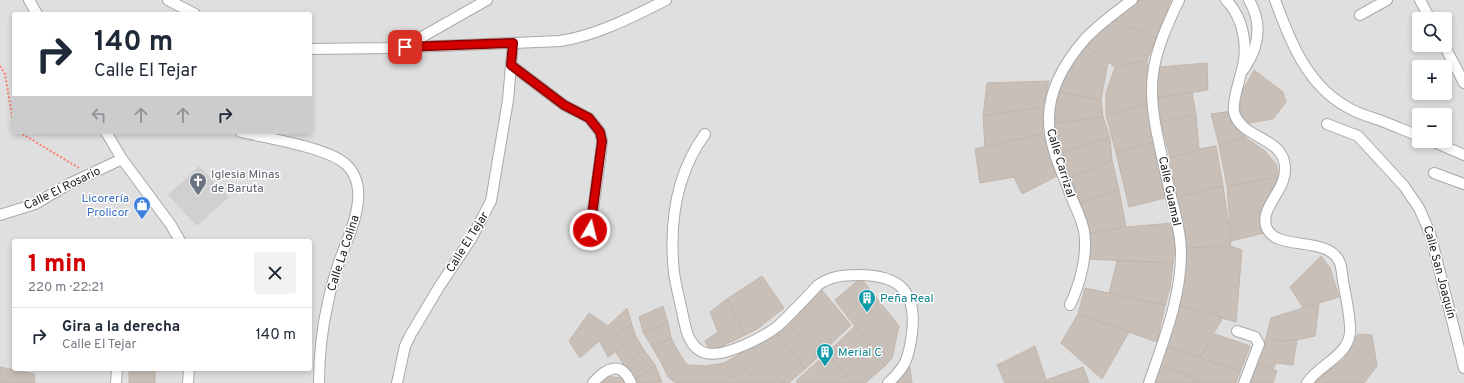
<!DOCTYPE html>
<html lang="es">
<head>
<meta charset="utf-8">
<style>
	:root { --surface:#fff; --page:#f2f2f3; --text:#1f2937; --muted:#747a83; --line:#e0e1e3; --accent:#d40000 }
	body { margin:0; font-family:Overpass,sans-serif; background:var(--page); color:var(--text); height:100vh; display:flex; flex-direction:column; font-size:15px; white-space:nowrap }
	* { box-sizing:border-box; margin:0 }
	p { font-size:13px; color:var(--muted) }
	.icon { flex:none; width:22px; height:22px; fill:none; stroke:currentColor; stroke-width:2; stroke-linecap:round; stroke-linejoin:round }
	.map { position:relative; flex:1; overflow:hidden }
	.details { position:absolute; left:12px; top:239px; width:300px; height:132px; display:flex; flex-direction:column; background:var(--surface); border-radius:4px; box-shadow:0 2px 6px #0003 }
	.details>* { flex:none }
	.hud { position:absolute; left:12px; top:12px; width:300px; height:122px; border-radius:4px; box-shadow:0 2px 6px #0003; background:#fff; color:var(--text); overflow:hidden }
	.buttons { position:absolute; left:1412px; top:12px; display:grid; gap:8px }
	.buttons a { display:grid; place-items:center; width:40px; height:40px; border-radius:4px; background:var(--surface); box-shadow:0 2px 6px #0003; font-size:20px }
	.pin { position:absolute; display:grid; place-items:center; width:34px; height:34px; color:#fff; margin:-17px; border-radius:8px; box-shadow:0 2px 6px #0006 }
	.me { position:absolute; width:44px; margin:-22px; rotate:8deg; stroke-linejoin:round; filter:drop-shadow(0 0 3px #0008) }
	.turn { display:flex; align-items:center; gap:14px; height:84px; padding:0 16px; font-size:18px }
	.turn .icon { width:52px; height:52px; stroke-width:2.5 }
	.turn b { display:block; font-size:28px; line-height:34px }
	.lanes { display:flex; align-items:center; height:38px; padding:0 16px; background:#0003; justify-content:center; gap:20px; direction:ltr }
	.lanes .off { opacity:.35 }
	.round { display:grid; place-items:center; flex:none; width:42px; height:42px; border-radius:4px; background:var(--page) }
	.headline { display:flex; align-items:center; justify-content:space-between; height:68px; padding:0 16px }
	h1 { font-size:24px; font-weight:800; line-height:30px; color:var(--accent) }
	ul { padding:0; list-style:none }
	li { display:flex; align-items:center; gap:12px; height:56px; padding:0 16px; border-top:1px solid var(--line) }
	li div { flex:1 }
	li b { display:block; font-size:15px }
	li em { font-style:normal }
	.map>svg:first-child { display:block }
	.residential { fill:#e0dfdf; fill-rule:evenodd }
	.religious { fill:#d0d0d0 }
	.building { fill:#c7bfb8; stroke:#c4b6ab }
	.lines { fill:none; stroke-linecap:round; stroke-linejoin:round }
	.minor-casing { stroke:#a9a9a9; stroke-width:12 }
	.path { stroke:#fa8072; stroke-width:2; stroke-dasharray:2 2; stroke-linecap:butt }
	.minor { stroke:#fff; stroke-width:10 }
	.route-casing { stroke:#8a0000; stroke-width:10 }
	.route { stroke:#d40000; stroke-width:7 }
	.labels { text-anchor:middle; stroke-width:3; stroke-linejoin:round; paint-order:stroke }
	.street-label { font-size:12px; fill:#222; stroke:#fff }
	.worship-label { font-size:12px; fill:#5b616d; stroke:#fff; text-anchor:start }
	.shop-label { font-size:12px; fill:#366cbe; stroke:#fff; text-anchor:end }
	.culture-label { font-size:12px; fill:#0d838f; stroke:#fff; text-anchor:start }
</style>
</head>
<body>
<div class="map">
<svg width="1464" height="383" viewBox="0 0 1464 383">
	<rect width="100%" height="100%" fill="#f2efe9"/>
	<path class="residential" d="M 0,0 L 1464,0 L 1464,383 L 0,383 ZM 14,14 L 310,14 L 310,132 L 14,132 ZM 1419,19 L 1445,19 L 1445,45 L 1419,45 ZM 1419,67 L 1445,67 L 1445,93 L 1419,93 ZM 1419,115 L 1445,115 L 1445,141 L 1419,141 ZM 14,241 L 310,241 L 310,369 L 14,369 Z"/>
	<polygon class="religious" points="199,166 229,197 197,226 168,195"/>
	<g class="building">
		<polygon points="1138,0 1171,0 1156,39 1113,19"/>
		<polygon points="1113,19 1156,39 1147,60 1115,67 1085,45"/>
		<polygon points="1085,45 1108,62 1101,100 1057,92 1069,65"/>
		<polygon points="1147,60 1148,104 1106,115 1106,93 1115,67"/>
		<polygon points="1207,63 1208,90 1156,98 1159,67"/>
		<polygon points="1254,70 1283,92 1286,102 1273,119 1249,123 1240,114 1240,96"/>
		<polygon points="1049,81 1043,107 983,116 987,83"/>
		<polygon points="1057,92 1101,100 1103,117 1054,123"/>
		<polygon points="1192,92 1196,115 1161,122 1156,98"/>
		<polygon points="1148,104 1155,142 1116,153 1106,115"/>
		<polygon points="1043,107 1043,134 985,147 983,116"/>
		<polygon points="1232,111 1236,123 1246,138 1219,145 1211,114"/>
		<polygon points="1196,115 1199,149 1170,158 1161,122"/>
		<polygon points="1103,117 1110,138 1062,152 1054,123"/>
		<polygon points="1043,134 1057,176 1022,194 1014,177 980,183 975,149"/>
		<polygon points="1110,138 1112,160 1069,178 1062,152"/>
		<polygon points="1246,138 1265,151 1276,164 1279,177 1227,186 1219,145"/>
		<polygon points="1155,142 1169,197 1129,207 1116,153"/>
		<polygon points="1216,146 1223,186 1177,197 1170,158 1199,149"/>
		<polygon points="1112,160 1119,190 1079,203 1069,178"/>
		<polygon points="1279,177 1262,211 1264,233 1231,241 1227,186"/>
		<polygon points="1223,186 1231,241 1230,246 1185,248 1177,197"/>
		<polygon points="1119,190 1126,227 1089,234 1079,203"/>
		<polygon points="1172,223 1175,245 1173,263 1087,259 1089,234 1126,227"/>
		<polygon points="1230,246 1242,250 1236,322 1177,305 1185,248"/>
		<polygon points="1321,256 1330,268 1339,297 1303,308 1290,287"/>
		<polygon points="1117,261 1173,263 1170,288 1165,305 1109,293"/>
		<polygon points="762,276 784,308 757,329 745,335 727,299"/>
		<polygon points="863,281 899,326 892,358 885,366 835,300 856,282"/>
		<polygon points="820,288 851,325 832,343 802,306"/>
		<polygon points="1085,288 1165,305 1157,342 1078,314"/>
		<polygon points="727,299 745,335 710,352 705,341 718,332 710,312"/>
		<polygon points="1319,303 1315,336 1297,340 1280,341 1266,338 1271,318"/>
		<polygon points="1177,305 1223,317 1200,358 1164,345"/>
		<polygon points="663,306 668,323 643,332 639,317"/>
		<polygon points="802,306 832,343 817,358 787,321"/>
		<polygon points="627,308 632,325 611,338 603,347 599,341 580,358 569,341 589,313 608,326"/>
		<polygon points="1078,314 1129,332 1102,379 1061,343"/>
		<polygon points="787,321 817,358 805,369 776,332"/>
		<polygon points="668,323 671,338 652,347 643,332"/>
		<polygon points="632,325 636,337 608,357 603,347 611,338"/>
		<polygon points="855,326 885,366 865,383 852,383 827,353"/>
		<polygon points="776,332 805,369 789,383 782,383 752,346"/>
		<polygon points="1215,334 1250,346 1240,372 1200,358"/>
		<polygon points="1358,334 1372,335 1377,366 1364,383 1315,383 1319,378 1344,359"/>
		<polygon points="636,337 644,350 625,367 616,352"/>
		<polygon points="671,338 679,353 662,364 652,347"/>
		<polygon points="1266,338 1280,341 1297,340 1293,365 1276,363 1273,369 1257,362"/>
		<polygon points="1164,345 1240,372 1236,383 1204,383 1161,364"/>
		<polygon points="752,346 782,383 757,383 736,356"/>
		<polygon points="1035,346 1047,383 1005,383 997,365"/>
		<polygon points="644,350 655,365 635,380 625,367"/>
		<polygon points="679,353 687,365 705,366 718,383 676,383 668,377 662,364"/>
		<polygon points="827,353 852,383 798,383 796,381"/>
		<polygon points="736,356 757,383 739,383 724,363"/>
		<polygon points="1257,362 1277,371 1273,383 1249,383"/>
		<polygon points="724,363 739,383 718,383 705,366"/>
		<polygon points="1161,364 1204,383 1153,383"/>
		<polygon points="655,365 662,382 636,383 635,380"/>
		<polygon points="0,367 34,374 35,383 0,383"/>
		<polygon points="910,367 912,383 893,383"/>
		<polygon points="1083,367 1089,383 1047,383 1046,380"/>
		<rect x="129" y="369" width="26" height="14"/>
		<polygon points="602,376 625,378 627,383 596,383"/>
	</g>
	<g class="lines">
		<defs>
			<g id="minor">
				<polyline points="29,0 37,14"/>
				<polyline points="168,0 195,14"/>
				<path d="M 1226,0 C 1244,18 1249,49 1241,73 C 1239,83 1232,101 1234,112 C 1240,137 1278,137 1284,161 C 1291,188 1260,205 1266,226 C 1274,253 1329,234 1340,263 C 1342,269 1342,276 1343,281 C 1346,296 1349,311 1350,326 C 1353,355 1320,363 1307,383"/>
				<path d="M 1275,0 C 1290,41 1307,85 1347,107 C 1358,114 1370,117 1382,121 C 1394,126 1407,131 1419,136"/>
				<polyline points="1420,0 1430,19"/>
				<polyline points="1360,15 1387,0"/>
				<polyline points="1444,45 1464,83"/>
				<polyline points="406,46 487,0"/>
				<path d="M 310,49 L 391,48 L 560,41 C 598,35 632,17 666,0"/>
				<polyline points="511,65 564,105 589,118 600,132 602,141 601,152 590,231"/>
				<path d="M 1244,69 C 1259,47 1263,24 1249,0"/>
				<polyline points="1327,124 1358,136 1404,186 1419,208 1430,233 1464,368"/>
				<polyline points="106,132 122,159 171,225 180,241"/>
				<path d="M 241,132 C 267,138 323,147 343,162 C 370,182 355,222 345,246 C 338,264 332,283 328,302 C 322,328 319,356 319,383"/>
				<path d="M 705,134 C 676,174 669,224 674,273 C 676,286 679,298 682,311 C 685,326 688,349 706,353 C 724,358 764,337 778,326 C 792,313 805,299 818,285 C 831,276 844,275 859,275 C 900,275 917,292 912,333 C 909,357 906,367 888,383"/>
				<polyline points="1432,141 1464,155"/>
				<polyline points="1434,173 1464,184"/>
				<polyline points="0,215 35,204 69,184 122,159"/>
				<path d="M 1070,305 C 1080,284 1088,255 1084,231 C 1081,216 1073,203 1068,188 C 1060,168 1049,144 1049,121 C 1048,90 1065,62 1085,39 C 1099,24 1116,12 1132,0"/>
				<polyline points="1237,331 1255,337 1259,344 1244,383"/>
				<polyline points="116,383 117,369"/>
				<polyline points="188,383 189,369"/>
				<polyline points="397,383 405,346 411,334 439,287 471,239 491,201 508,100 513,43"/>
				<path d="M 593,383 C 606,368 621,360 631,383"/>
				<path d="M 1149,383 C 1163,342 1181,298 1181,254 C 1181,232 1174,209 1169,188 C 1162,154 1148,109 1153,74 C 1156,49 1168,23 1179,0"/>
			</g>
		</defs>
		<use href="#minor" class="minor-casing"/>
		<g class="path">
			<polyline points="0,66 5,74 14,127"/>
			<polyline points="19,132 79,168"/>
		</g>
		<use href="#minor" class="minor"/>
	</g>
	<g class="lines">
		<defs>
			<polyline id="route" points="405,47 513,43 511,65 564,105 589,118 600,132 602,141 590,230"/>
		</defs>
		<use href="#route" class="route-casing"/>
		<use href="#route" class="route"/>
	</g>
	<defs>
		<symbol id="church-pin" viewBox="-11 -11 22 30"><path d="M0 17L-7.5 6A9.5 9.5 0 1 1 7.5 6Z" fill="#6b7280" stroke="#fff"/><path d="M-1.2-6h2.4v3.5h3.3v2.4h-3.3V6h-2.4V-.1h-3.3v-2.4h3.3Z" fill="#fff"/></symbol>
		<symbol id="shop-pin" viewBox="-11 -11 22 30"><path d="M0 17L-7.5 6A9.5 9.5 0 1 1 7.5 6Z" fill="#3f7fe0" stroke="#fff"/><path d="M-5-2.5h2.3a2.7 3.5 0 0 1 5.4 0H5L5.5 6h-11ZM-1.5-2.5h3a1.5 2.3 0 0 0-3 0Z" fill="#fff"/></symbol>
		<symbol id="building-pin" viewBox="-11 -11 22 30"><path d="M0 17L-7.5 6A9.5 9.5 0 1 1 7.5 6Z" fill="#0f9aa8" stroke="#fff"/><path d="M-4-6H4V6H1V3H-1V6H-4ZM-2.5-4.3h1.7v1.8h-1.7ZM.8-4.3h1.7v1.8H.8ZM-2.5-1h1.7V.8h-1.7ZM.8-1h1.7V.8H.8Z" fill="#fff"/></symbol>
	</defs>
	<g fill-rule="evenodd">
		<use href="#church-pin" x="188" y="171" width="20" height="27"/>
		<use href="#shop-pin" x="132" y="195" width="20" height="27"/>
		<use href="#building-pin" x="857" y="288" width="20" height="27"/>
		<use href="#building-pin" x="815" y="342" width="20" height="27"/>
	</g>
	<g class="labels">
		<g class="street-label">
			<text transform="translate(1061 163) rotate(73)" y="4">Calle Carrizal</text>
			<text transform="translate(62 188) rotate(-26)" y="4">Calle El Rosario</text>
			<text transform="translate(1170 191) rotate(78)" y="4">Calle Guamal</text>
			<text transform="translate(467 242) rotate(-58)" y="4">Calle El Tejar</text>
			<text transform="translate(343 253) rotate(-72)" y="4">Calle La Colina</text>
			<text transform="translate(1440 272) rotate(75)" y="4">Calle San Joaquín</text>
		</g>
		<g class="worship-label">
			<text x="211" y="178">Iglesia Minas<tspan x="211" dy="14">de Baruta</tspan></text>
		</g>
		<g class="shop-label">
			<text x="129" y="202">Licorería<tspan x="129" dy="14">Prolicor</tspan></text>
		</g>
		<g class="culture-label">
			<text x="880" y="302">Peña Real</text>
			<text x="838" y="356">Merial C</text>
		</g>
	</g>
</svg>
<div class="buttons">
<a><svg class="icon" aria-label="search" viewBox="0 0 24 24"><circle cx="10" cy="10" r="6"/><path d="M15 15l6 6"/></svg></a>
<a>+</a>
<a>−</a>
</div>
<div class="pin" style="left:405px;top:47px;background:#d93025"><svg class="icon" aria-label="arrive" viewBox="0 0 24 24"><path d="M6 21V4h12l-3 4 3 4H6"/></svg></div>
<svg class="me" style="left:590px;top:230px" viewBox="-20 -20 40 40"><circle r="17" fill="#d40000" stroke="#fff" stroke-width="3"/><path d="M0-11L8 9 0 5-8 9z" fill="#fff"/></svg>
<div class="hud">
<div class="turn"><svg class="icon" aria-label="right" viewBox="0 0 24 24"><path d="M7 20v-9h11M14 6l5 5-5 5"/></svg><div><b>140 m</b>Calle El Tejar</div></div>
<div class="lanes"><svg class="icon off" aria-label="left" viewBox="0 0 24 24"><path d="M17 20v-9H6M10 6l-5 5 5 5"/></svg><svg class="icon off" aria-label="ahead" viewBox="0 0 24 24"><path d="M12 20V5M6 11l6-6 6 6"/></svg><svg class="icon off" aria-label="ahead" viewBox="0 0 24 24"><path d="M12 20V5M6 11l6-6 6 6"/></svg><svg class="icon" aria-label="right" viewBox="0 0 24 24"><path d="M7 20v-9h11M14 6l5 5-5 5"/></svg></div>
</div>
<section class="details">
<div class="headline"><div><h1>1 min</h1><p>220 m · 22:21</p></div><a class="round"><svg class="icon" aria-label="close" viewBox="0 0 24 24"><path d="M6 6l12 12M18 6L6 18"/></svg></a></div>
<ul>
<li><svg class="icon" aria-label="right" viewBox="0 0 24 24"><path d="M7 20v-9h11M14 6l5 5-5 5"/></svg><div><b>Gira a la derecha</b><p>Calle El Tejar</p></div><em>140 m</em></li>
</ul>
</section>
</div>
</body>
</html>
